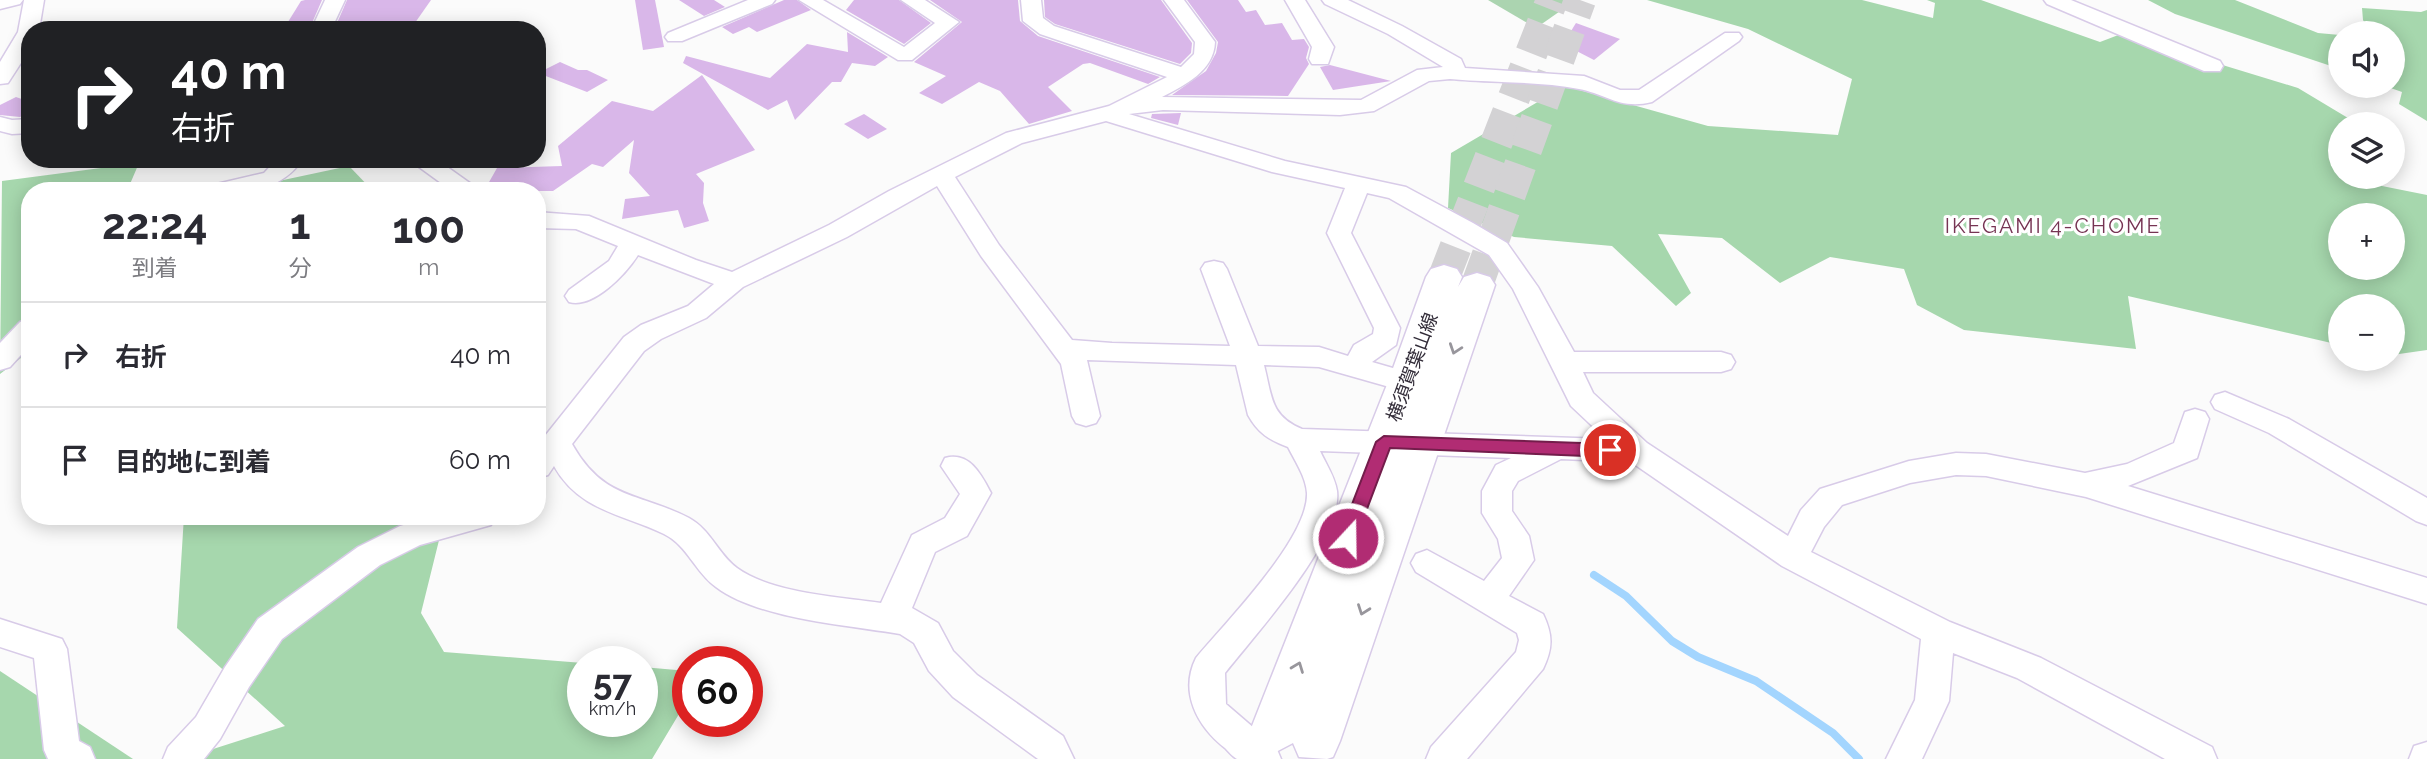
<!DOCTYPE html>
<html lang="ja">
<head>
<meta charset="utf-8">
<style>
	:root { --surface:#fff; --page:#f7f7f7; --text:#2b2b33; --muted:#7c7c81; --line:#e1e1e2 }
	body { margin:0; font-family:Raleway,"Noto Sans JP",sans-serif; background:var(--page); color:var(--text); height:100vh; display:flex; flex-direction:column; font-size:26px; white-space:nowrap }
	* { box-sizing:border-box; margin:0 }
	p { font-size:23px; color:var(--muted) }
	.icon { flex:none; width:38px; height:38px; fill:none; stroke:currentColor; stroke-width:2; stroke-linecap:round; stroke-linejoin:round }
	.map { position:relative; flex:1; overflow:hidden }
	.panel { position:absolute; left:21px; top:182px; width:525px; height:343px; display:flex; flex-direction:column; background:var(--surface); border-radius:28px; box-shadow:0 4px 18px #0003 }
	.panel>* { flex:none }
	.top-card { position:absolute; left:21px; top:21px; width:525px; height:147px; border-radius:28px; box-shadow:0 4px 18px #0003; background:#202124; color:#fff; overflow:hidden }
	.tools { position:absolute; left:2328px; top:21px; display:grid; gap:14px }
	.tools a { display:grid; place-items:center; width:77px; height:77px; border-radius:50%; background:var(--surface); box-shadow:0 4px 18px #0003; font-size:35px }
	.speed { position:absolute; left:567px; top:646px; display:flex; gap:14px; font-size:35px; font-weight:700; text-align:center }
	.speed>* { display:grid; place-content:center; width:91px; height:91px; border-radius:50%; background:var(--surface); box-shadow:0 4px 18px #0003; line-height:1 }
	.speed small { font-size:18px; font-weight:400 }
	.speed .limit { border:10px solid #d22; background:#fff; color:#111 }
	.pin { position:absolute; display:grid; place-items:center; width:60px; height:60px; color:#fff; margin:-30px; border:4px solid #fff; border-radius:50%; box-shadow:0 2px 7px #0007 }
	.me { position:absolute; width:77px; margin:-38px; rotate:21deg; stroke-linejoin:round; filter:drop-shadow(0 0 5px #0008) }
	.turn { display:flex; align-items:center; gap:24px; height:147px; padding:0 35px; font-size:32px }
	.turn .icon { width:91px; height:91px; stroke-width:2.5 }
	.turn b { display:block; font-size:49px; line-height:60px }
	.eta { display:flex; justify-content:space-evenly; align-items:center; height:119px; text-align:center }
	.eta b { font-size:42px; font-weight:700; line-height:49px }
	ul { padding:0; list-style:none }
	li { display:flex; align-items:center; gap:21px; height:105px; padding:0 35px; border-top:2px solid var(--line) }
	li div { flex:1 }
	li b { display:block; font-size:26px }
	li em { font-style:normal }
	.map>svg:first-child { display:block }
	.green { fill:#abd4b0 }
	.forest { fill:#a6d7ad; fill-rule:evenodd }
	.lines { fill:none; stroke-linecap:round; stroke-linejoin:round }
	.stream { stroke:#a3d5fe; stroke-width:8 }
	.building { fill:#d9b7e9 }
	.primary-tunnel { stroke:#d3d2d4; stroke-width:32; stroke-dasharray:32 16; stroke-linecap:butt }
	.street-casing { stroke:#d8cbe8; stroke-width:3 }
	.primary-casing { stroke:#d8cbe8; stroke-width:3 }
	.street { fill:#fff; fill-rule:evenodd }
	.primary { fill:#fff; fill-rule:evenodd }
	.oneway { stroke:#98969c }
	.route { fill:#b12c73; stroke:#731d4b; stroke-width:2 }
	.labels { text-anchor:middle; stroke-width:6; stroke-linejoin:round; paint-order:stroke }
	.street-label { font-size:19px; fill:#322c38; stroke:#fff }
	.neighbourhood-label { font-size:21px; letter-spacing:2px; fill:#763453; stroke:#fff }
</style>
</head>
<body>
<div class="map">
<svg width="2427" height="759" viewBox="0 0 2427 759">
	<rect width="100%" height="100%" fill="#fbfbfb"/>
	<polygon class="green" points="1488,0 1576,0 1536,28"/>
	<g class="forest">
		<path d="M 1647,0 L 1862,0 L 1933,18 L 1935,3 L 1927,0 L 1981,0 L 2100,42 L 2121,34 L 2298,88 L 2358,124 L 2340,124 L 2340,177 L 2380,177 L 2382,186 L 2427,195 L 2427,350 L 2392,355 L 2392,306 L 2340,306 L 2340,345 L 2128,296 L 2136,349 L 1964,330 L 1917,305 L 1904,269 L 1830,257 L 1780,283 L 1722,238 L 1658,234 L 1691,293 L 1676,306 L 1612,246 L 1514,237 L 1448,208 L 1451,153 L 1565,86 L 1708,126 L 1838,135 L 1852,79 L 1748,29 ZM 2340,215 L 2392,215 L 2392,268 L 2340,268 Z"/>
		<polygon points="2148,0 2235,0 2318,33 2340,35 2340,69 2175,14"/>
		<polygon points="2362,8 2421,12 2427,10 2427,121 2399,104 2402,92 2385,86 2392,86 2392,33 2370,33 2363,20"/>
		<polygon points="139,163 127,191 30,191 30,281 23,286 30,298 30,351 0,374 2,181"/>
		<polygon points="349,166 373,191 231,191"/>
		<polygon points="184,516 445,516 421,613 444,652 583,663 583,721 642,721 642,667 688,671 688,699 652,759 182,759 285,726 177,628"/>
		<polygon points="0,671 133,759 0,759"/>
	</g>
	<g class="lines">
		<polyline class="stream" points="1594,575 1626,596 1672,641 1698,657 1756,681 1833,733 1859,759"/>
	</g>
	<g class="building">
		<polygon points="305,0 322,0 309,30 283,30 301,1"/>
		<polygon points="347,0 431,0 410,30 334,30"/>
		<polygon points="635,0 655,0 664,47 643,50"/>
		<polygon points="679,0 714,0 725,7 704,16"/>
		<polygon points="784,0 797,0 811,10 757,32 749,27 733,34 722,27"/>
		<polygon points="854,0 899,0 931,23 904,44 846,10"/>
		<polygon points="930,0 1018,0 1020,21 1038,36 1160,77 1148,84 1090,63 1083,64 1048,87 1072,111 1029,124 1000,91 979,82 942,104 919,93 946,76 914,62 962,22"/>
		<polygon points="1044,0 1161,0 1192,43 1191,53 1180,64 1055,24 1045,17"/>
		<polygon points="1187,0 1238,0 1246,12 1256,10 1265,25 1282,23 1292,40 1304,39 1309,47 1306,58 1309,64 1288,96 1172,95 1206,71 1216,53 1218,42"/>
		<polygon points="1576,23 1620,39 1594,60 1563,44"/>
		<polygon points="847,32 888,57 875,66 852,63 841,82 832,82 795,120 787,100 768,110 683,63 686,56 770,78 807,44 848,52"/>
		<polygon points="560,62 578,70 587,70 608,80 587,92 538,73"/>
		<polygon points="1330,65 1391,81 1333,90 1320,67"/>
		<polygon points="702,75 755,150 696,174 704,183 703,203 709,221 684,228 678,210 622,219 625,199 650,196 629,173 634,140 603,167 592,164 553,191 484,191 497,168 562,166 558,146 612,101 653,111"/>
		<polygon points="16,97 30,102 30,112 20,117 0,115 0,105"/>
		<polygon points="1181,113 1178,125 1151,118 1152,114"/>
		<polygon points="864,114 887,129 868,139 844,124"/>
	</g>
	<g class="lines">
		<g class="primary-tunnel">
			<polyline points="1444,277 1552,0"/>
			<polyline points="1477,285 1580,0"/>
		</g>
		<defs>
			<g id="street">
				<polygon points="0,0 23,0 20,4 0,9"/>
				<polygon points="24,0 44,0 39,30 30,30 30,49 8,83 0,84 0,62 18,32"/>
				<polygon points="325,0 345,0 331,30 311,30"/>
				<polygon points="748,0 775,0 772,4 682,41 668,41 665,37 668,33"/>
				<polygon points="799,0 823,0 904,47 935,23 901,0 925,0 959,22 912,60 898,60"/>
				<path d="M 1021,0 L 1041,0 L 1043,18 L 1054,26 L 1181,67 L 1194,54 L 1195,42 L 1164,0 L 1184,0 L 1215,42 C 1214,71 1185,85 1162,97 L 1361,100 L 1417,70 L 1443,67 L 1388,34 L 1325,4 L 1322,0 L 1348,0 L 1402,26 L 1461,59 L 1465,68 L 1584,76 L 1620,90 L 1639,90 L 1725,33 L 1739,33 L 1742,37 L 1739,41 L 1652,102 C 1620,110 1606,94 1579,89 C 1538,81 1492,83 1450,79 L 1429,81 L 1374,111 L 1340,115 L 1163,110 L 1129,114 L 1285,161 L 1406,187 L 1473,223 L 1507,243 L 1538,287 L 1574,352 L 1721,352 L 1731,355 L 1735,362 L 1731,369 L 1721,372 L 1583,372 L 1593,393 L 1647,443 L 1788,536 L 1801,510 L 1820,489 L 1909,461 L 1956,453 L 1986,454 L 2085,473 L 2127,464 L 2174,443 L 2185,412 L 2195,409 L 2205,412 L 2209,419 L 2197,458 L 2128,486 L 2427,578 L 2427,604 L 2086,497 L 1986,476 L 1956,475 L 1910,483 L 1842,505 L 1824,527 L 1811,552 L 1950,622 L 2041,658 L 2212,747 L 2217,759 L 2165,759 L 2017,678 L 1953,653 L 1949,701 L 1922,759 L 1886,759 L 1915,700 L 1921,639 L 1782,566 L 1631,462 L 1561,459 L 1518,481 L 1512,491 L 1512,511 L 1529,536 L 1534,560 L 1509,596 L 1543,614 C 1553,635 1553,648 1543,669 L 1467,759 L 1426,759 L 1431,747 L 1516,652 L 1519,640 L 1517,633 L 1416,572 L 1411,563 L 1416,554 L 1427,550 L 1484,581 L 1502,558 L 1498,539 L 1482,513 L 1482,491 L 1496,465 L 1511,458 L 1320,451 C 1326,464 1335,477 1337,491 C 1343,539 1254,636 1225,673 L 1226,704 L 1276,747 L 1281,759 C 1269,759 1248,759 1237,759 C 1233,757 1228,751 1225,748 C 1197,726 1179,692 1196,658 C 1225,623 1309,538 1307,493 C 1306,477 1295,461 1288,447 C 1269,440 1258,433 1248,415 L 1236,365 L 1087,360 L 1100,416 L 1096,423 L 1086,426 L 1076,423 L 1072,416 L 1061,364 L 981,256 L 937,186 L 847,237 L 743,287 L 706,318 L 661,339 L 644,351 L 572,444 C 604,501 639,492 689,518 C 711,530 718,554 737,568 C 771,593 839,597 881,603 L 912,535 L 945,518 L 960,494 L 941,466 L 945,458 C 969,451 981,474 991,493 L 967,536 L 935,552 L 912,608 L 938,623 L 953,651 L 977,675 L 1063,736 L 1074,759 L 1038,759 L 953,697 L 929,671 L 914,643 L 900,634 C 848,625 758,619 716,587 C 695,572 688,546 664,534 C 623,514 579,511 554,466 L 548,475 L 537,478 L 537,446 L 624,337 L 641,325 L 688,306 L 714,284 L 638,255 C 626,274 593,309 569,302 L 565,296 L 569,290 L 609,261 L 618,246 L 576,229 L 537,228 L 537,212 L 589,216 L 696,260 L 732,272 L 829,225 L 889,191 L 1006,133 L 1109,106 L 1167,77 L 1040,34 L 1023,21 ZM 1106,121 L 1272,172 L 1345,188 L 1327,233 L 1374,328 L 1373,334 L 1354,345 L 1348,356 L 1319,347 L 1258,346 L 1227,269 L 1223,263 L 1214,261 L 1205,263 L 1201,269 L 1230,346 L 1112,343 L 1072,340 L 999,245 L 955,177 L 1022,143 ZM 1367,193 L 1389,198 L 1489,255 L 1513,289 L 1571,406 L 1606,439 L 1302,429 C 1270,416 1272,396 1264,365 L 1319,367 L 1407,392 L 1417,389 L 1421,382 L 1417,375 L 1372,362 L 1396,345 L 1400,328 L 1351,233 Z"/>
				<polygon points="1285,0 1305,0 1334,47 1328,64 1312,64 1309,59 1312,47"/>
				<polygon points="2044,0 2071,0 2220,61 2223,66 2220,71 2204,71 2047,4"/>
				<polygon points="0,117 12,120 30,119 30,133 12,134 0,131"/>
				<path d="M 277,159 L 303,159 C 278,195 243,191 204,191 L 208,186 L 264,173 Z"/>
				<polygon points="408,159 436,159 481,191 452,191"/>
				<polygon points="30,319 30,345 10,367 0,370 0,343 20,322"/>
				<polygon points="2225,392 2289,419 2427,498 2427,525 2416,521 2269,433 2215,409 2211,402 2215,395"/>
				<polygon points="435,516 495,516 491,525 420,545 380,565 282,639 249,687 220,739 204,759 163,759 168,747 196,717 225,667 258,619 358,547 400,526"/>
				<polygon points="0,619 62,639 67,649 79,741 90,747 95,759 48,759 44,750 34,658 0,647"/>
				<polygon points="2427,742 2427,759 2409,759 2414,746"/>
			</g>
			<polygon id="primary" points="1444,265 1457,269 1462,277 1458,287 1464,277 1477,273 1490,277 1495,285 1340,741 1333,757 1327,759 1299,757 1293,743 1274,753 1257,746 1250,731 1388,382 1426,277 1431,269"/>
		</defs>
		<use href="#street" class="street-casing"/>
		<use href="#primary" class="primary-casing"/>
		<use href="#street" class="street"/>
		<use href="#primary" class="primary"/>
	</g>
	<defs><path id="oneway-chevron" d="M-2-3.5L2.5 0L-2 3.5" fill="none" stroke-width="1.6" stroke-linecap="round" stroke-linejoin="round" transform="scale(1.75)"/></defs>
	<g class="oneway">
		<use href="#oneway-chevron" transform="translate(1455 349) rotate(109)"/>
		<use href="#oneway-chevron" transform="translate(1363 610) rotate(110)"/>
		<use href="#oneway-chevron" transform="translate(1298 667) rotate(-69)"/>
	</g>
	<polygon class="route" points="1384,436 1610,444 1619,450 1610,457 1390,448 1356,538 1354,543 1341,543 1339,538 1376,442"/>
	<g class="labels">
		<g class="street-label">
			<text transform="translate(1412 367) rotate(-70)" y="7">横須賀葉山線</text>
		</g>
		<g class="neighbourhood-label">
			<text x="2053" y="233">IKEGAMI 4-CHOME</text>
		</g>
	</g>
</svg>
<div class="tools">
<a><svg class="icon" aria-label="sound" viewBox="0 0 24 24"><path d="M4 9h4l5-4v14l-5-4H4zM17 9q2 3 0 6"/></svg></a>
<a><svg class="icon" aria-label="layers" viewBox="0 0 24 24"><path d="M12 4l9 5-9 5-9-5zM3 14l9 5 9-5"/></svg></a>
<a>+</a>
<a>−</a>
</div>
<div class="speed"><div>57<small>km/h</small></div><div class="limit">60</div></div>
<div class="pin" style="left:1610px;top:450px;background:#d93025"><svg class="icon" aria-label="arrive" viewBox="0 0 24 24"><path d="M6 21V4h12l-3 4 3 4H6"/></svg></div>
<svg class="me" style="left:1348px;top:538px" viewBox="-20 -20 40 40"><circle r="17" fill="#b12c73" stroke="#fff" stroke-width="3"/><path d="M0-11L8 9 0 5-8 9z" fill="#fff"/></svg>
<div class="top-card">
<div class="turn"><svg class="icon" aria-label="right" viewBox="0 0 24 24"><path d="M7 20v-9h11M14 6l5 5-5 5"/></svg><div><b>40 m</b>右折</div></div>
</div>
<section class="panel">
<div class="eta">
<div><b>22:24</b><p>到着</p></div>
<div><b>1</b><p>分</p></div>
<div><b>100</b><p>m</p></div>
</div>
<ul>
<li><svg class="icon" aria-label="right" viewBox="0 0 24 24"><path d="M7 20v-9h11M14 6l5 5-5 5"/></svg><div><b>右折</b></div><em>40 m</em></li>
<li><svg class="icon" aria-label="arrive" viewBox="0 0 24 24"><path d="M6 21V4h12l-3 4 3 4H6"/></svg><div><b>目的地に到着</b></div><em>60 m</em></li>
</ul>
</section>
</div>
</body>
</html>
